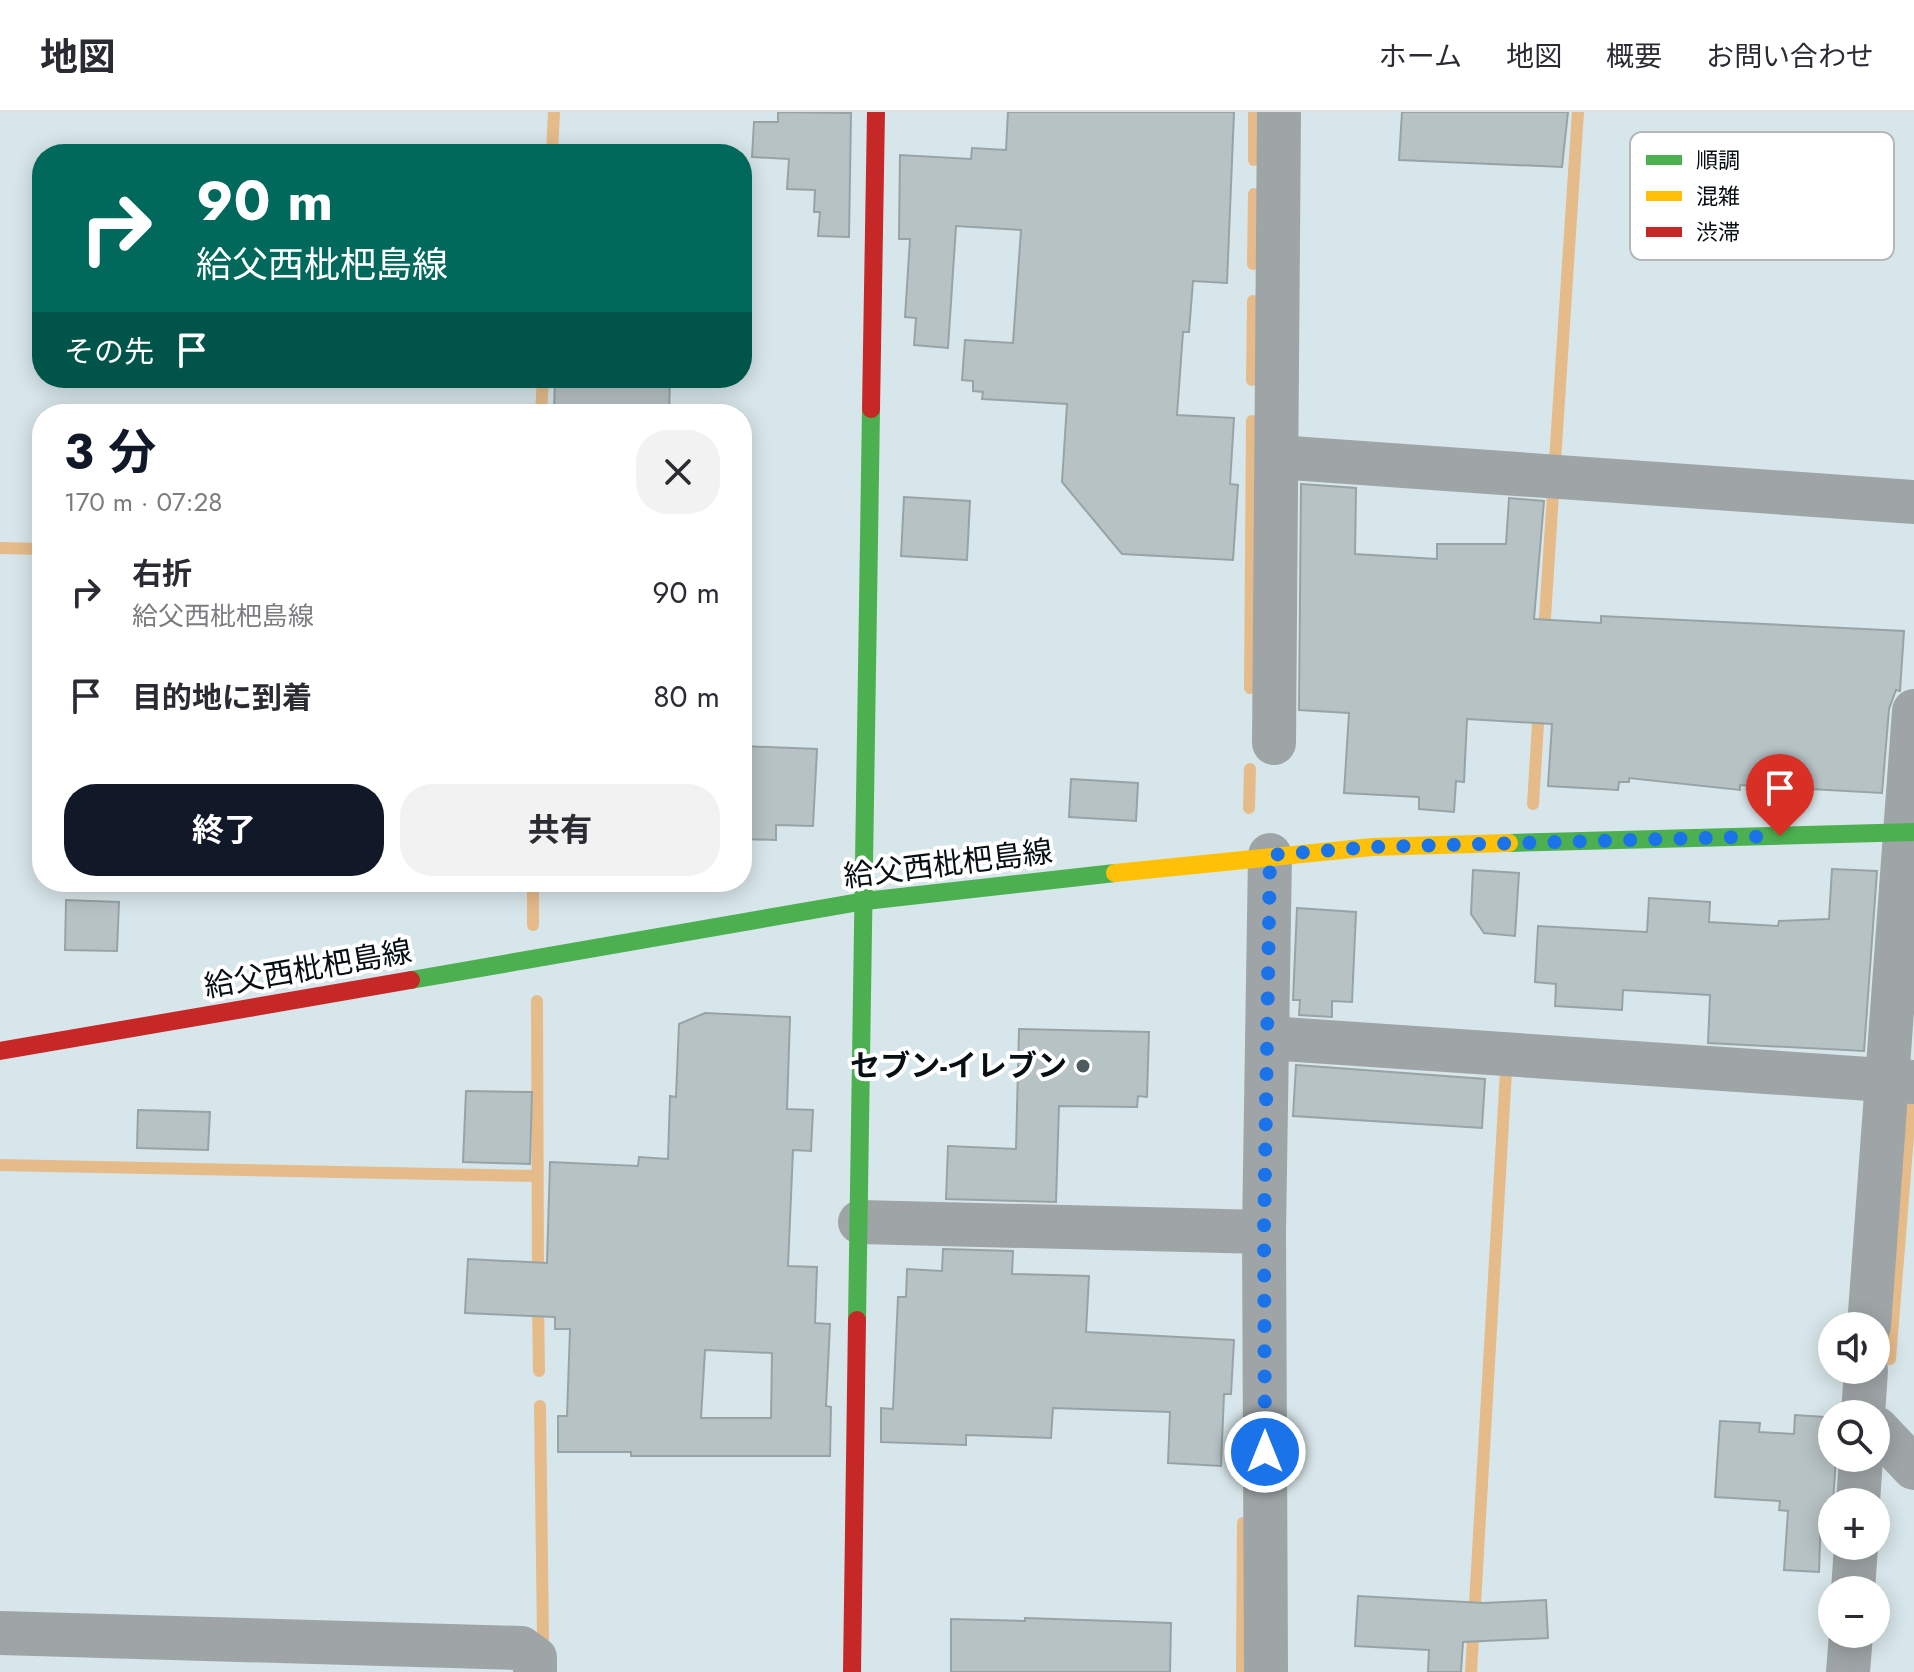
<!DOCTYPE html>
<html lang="ja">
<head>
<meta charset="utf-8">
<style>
	:root { --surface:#fff; --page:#f2f2f3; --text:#2b2b33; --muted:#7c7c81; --line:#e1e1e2; --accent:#111827 }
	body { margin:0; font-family:Jost,"Noto Sans JP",sans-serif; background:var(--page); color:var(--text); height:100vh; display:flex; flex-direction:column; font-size:30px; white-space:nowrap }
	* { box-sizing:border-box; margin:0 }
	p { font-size:26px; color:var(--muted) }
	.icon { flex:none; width:44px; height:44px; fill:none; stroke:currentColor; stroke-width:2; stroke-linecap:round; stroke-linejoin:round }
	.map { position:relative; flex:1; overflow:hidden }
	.details { position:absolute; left:32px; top:292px; width:720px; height:488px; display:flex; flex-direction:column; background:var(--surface); border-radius:32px; box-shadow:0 4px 20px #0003 }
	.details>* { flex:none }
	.guide { position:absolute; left:32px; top:32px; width:720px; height:244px; border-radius:32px; box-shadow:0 4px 20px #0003; background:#00695c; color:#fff; overflow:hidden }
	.tools { position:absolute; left:1818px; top:1200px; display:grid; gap:16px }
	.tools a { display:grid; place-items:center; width:72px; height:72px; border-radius:50%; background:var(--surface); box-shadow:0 4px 20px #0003; font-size:40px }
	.pin { position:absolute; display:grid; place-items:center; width:68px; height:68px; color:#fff; margin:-82px -34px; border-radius:50% 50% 50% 0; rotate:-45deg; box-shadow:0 0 8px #0007 }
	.pin .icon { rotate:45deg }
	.me { position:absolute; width:88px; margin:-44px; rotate:0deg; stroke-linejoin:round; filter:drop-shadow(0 0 6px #0008) }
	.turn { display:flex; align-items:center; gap:28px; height:168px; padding:0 32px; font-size:36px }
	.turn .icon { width:104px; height:104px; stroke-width:2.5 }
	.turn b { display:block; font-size:56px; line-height:68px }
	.then { display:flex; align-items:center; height:76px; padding:0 32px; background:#0003; gap:16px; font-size:30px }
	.round { display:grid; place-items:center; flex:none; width:84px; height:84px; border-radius:32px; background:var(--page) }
	.headline { display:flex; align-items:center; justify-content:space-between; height:136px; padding:0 32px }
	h1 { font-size:48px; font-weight:700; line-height:60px; color:var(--accent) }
	.button { display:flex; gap:16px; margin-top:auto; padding:16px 32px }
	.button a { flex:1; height:92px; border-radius:32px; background:var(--accent); color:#fff; font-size:32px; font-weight:700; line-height:92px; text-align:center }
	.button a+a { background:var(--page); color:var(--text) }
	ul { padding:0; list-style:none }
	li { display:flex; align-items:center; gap:24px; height:104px; padding:0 32px }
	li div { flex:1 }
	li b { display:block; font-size:30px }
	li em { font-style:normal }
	header { display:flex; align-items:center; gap:48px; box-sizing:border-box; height:112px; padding:0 40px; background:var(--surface); border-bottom:2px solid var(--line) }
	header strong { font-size:38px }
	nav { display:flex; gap:44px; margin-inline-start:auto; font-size:28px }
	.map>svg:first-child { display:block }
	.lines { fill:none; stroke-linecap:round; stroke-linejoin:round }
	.stream { stroke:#e6bb8a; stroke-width:12 }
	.building { fill:#b7c2c5; stroke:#98a3a6; stroke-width:2; fill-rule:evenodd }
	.street { stroke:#9fa5a7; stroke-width:44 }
	.fast { stroke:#4caf50; stroke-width:18 }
	.slow { stroke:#ffc107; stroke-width:18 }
	.jam { stroke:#c62828; stroke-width:18 }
	.route { stroke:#1a73e8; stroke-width:14; stroke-dasharray:0 25.2 }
	.poi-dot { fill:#4f5b5e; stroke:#fff; stroke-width:3 }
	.labels { text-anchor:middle; stroke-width:8; stroke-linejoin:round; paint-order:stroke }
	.street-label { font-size:30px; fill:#061012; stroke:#fff }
	.poi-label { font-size:30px; font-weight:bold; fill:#061012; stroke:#fff; text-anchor:end }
	.key { fill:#fff; stroke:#b4b7b8; stroke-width:2 }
	.key-label { font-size:22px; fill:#061012 }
</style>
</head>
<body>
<header>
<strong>地図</strong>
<nav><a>ホーム</a><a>地図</a><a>概要</a><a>お問い合わせ</a></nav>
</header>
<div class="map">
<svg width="1914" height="1560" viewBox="0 0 1914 1560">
	<rect width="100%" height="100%" fill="#d7e6ea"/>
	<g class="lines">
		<g class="stream">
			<polyline points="552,42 554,0"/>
			<polyline points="1254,48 1254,0"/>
			<polyline points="1253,152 1254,82"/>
			<polyline points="1252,268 1253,189"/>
			<polyline points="541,302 543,266"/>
			<polyline points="1555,349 1578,0"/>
			<polyline points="0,436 42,437"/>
			<polyline points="1544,521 1553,382"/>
			<polyline points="1250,576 1252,309"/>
			<polyline points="1533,692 1539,596"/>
			<polyline points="1249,696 1250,657"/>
			<polyline points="533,813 533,770"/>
			<polyline points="537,889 538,1164"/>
			<polyline points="0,1053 537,1064"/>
			<polyline points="538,1191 539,1259"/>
			<polyline points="1890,1247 1911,987"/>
			<polyline points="540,1294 543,1527"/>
			<polyline points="1242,1560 1243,1411"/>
			<polyline points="1471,1560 1506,959"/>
		</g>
	</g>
	<g class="building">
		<polygon points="778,0 851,1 849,125 818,124 820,100 814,100 815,78 787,77 789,47 752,45 754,10 778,10"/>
		<polygon points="1008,0 1234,0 1227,171 1193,169 1189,220 1183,220 1177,303 1234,306 1230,372 1238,373 1233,448 1122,442 1062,370 1067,292 982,287 983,280 973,279 973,269 962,268 965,228 1013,231 1021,118 956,114 948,236 914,233 916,206 905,205 910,127 899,127 900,43 971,47 972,36 1006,38"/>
		<polygon points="1402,0 1568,0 1562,55 1399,48"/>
		<polygon points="555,266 670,266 669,302 554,299"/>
		<polygon points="1301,372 1356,376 1355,442 1437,447 1437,432 1506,432 1509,386 1544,389 1534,507 1601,511 1601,504 1904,519 1900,579 1896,578 1889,597 1882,681 1740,673 1740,678 1629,666 1629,670 1619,670 1618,678 1548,674 1552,612 1467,607 1464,670 1456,669 1454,700 1419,697 1419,685 1344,681 1349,601 1299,598"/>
		<polygon points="904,385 970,389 967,448 901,444"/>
		<polygon points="742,634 817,637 813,714 776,713 776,728 742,727"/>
		<polygon points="1071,667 1138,671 1136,709 1069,705"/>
		<polygon points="1832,757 1877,759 1864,939 1708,931 1710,883 1623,878 1622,898 1555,894 1556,872 1535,870 1538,814 1647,820 1649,786 1710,790 1709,810 1778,814 1779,809 1829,807"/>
		<polygon points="1473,758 1519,761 1515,824 1484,821 1471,802"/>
		<polygon points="66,788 119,790 117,839 65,838"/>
		<polygon points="1297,796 1356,800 1352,890 1332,889 1332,905 1299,903 1300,888 1293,888"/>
		<path d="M 705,901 L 790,905 L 787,997 L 813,998 L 811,1039 L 793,1038 L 788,1154 L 817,1155 L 815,1211 L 830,1212 L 826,1294 L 831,1295 L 830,1344 L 631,1344 L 631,1340 L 558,1340 L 558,1304 L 567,1304 L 570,1217 L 555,1217 L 555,1205 L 465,1201 L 468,1147 L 547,1151 L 550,1050 L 638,1054 L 639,1045 L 668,1047 L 670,984 L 676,985 L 679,912 ZM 705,1238 L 772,1241 L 771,1306 L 701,1306 Z"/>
		<polygon points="1019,917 1149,920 1147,985 1138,984 1137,995 1059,994 1056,1090 946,1087 948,1034 1016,1037"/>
		<polygon points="1296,953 1485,967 1482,1016 1293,1004"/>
		<polygon points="466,979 532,980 530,1052 463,1050"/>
		<polygon points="138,998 210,1000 208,1038 137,1036"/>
		<polygon points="943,1137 1013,1139 1012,1162 1089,1164 1086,1220 1234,1228 1231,1282 1224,1282 1221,1354 1168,1351 1170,1300 1053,1296 1051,1326 966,1323 966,1333 881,1330 881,1296 893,1297 898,1185 906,1185 907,1157 942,1159"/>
		<polygon points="1795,1303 1824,1305 1824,1323 1831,1324 1829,1342 1836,1346 1833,1390 1826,1390 1826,1401 1821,1401 1819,1460 1784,1458 1788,1399 1779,1398 1780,1389 1715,1385 1720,1309 1760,1311 1759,1320 1794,1322"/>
		<polygon points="1358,1484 1483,1491 1546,1488 1548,1526 1463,1530 1461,1560 1428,1560 1429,1538 1355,1534"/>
		<polygon points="1025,1506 1171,1511 1170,1560 951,1560 951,1507 1025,1509"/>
	</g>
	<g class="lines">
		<g class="street">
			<polyline points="1277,345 1914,390"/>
			<polyline points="1274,631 1279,0"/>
			<polyline points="1268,926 1914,970"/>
			<polyline points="860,1110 1264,1120"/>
			<polyline points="1869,1214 1914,599"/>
			<polyline points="1863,1302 1866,1258"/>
			<polyline points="1876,1316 1914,1356"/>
			<polyline points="1858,1390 1861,1346"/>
			<polyline points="1853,1478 1856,1434"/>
			<polyline points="0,1521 521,1536 535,1546 535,1560"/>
			<polyline points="1266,1560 1264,1120 1270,743"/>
			<polyline points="1848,1560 1851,1522"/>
		</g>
		<g class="fast">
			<polyline points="1509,731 1914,720"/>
			<polyline points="411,868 865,789 1115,761"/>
			<polyline points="857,1208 871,297"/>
		</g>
		<polyline class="slow" points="1115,761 1372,735 1509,731"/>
		<g class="jam">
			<polyline points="871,297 876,0"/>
			<polyline points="0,939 411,868"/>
			<polyline points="852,1560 857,1208"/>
		</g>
	</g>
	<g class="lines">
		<polyline class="route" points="1265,1340 1264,1120 1270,743 1372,735 1780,724"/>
	</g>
	<circle class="poi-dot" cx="1083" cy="954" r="8"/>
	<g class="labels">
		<g class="street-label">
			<text transform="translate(948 752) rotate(-7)" y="10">給父西枇杷島線</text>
			<text transform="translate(308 857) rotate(-10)" y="10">給父西枇杷島線</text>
		</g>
		<g class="poi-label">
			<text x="1067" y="964">セブン-イレブン</text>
		</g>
	</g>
	<rect x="1630" y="20" width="264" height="128" rx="12" class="key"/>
	<rect x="1646" y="43" width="36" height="10" fill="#4caf50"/>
	<rect x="1646" y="79" width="36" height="10" fill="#ffc107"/>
	<rect x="1646" y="115" width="36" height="10" fill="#c62828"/>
	<g class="key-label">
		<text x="1696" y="56">順調</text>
		<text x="1696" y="92">混雑</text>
		<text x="1696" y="128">渋滞</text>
	</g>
</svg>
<div class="tools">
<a><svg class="icon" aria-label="sound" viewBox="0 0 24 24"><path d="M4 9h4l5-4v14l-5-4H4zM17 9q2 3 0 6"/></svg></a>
<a><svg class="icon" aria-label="search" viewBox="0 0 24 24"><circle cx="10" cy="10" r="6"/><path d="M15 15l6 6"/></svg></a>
<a>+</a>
<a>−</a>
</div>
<div class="pin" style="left:1780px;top:724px;background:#d93025"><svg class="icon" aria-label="arrive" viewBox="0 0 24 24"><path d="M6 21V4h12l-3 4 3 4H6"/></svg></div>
<svg class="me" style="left:1265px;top:1340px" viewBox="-20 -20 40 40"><circle r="17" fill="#1a73e8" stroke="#fff" stroke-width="3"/><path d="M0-11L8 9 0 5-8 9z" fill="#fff"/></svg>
<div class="guide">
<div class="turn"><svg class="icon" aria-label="right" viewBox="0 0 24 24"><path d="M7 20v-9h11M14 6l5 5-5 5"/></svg><div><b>90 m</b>給父西枇杷島線</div></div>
<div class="then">その先<svg class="icon" aria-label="arrive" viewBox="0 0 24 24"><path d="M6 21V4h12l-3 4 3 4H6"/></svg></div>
</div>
<section class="details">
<div class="headline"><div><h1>3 分</h1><p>170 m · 07:28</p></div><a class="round"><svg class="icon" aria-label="close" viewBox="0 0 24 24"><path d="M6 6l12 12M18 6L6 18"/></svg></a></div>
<ul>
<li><svg class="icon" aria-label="right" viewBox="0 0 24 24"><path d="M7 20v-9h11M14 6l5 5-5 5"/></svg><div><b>右折</b><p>給父西枇杷島線</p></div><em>90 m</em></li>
<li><svg class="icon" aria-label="arrive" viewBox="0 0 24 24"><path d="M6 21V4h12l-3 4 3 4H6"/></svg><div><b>目的地に到着</b></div><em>80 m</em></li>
</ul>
<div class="button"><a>終了</a><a>共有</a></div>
</section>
</div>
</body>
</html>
